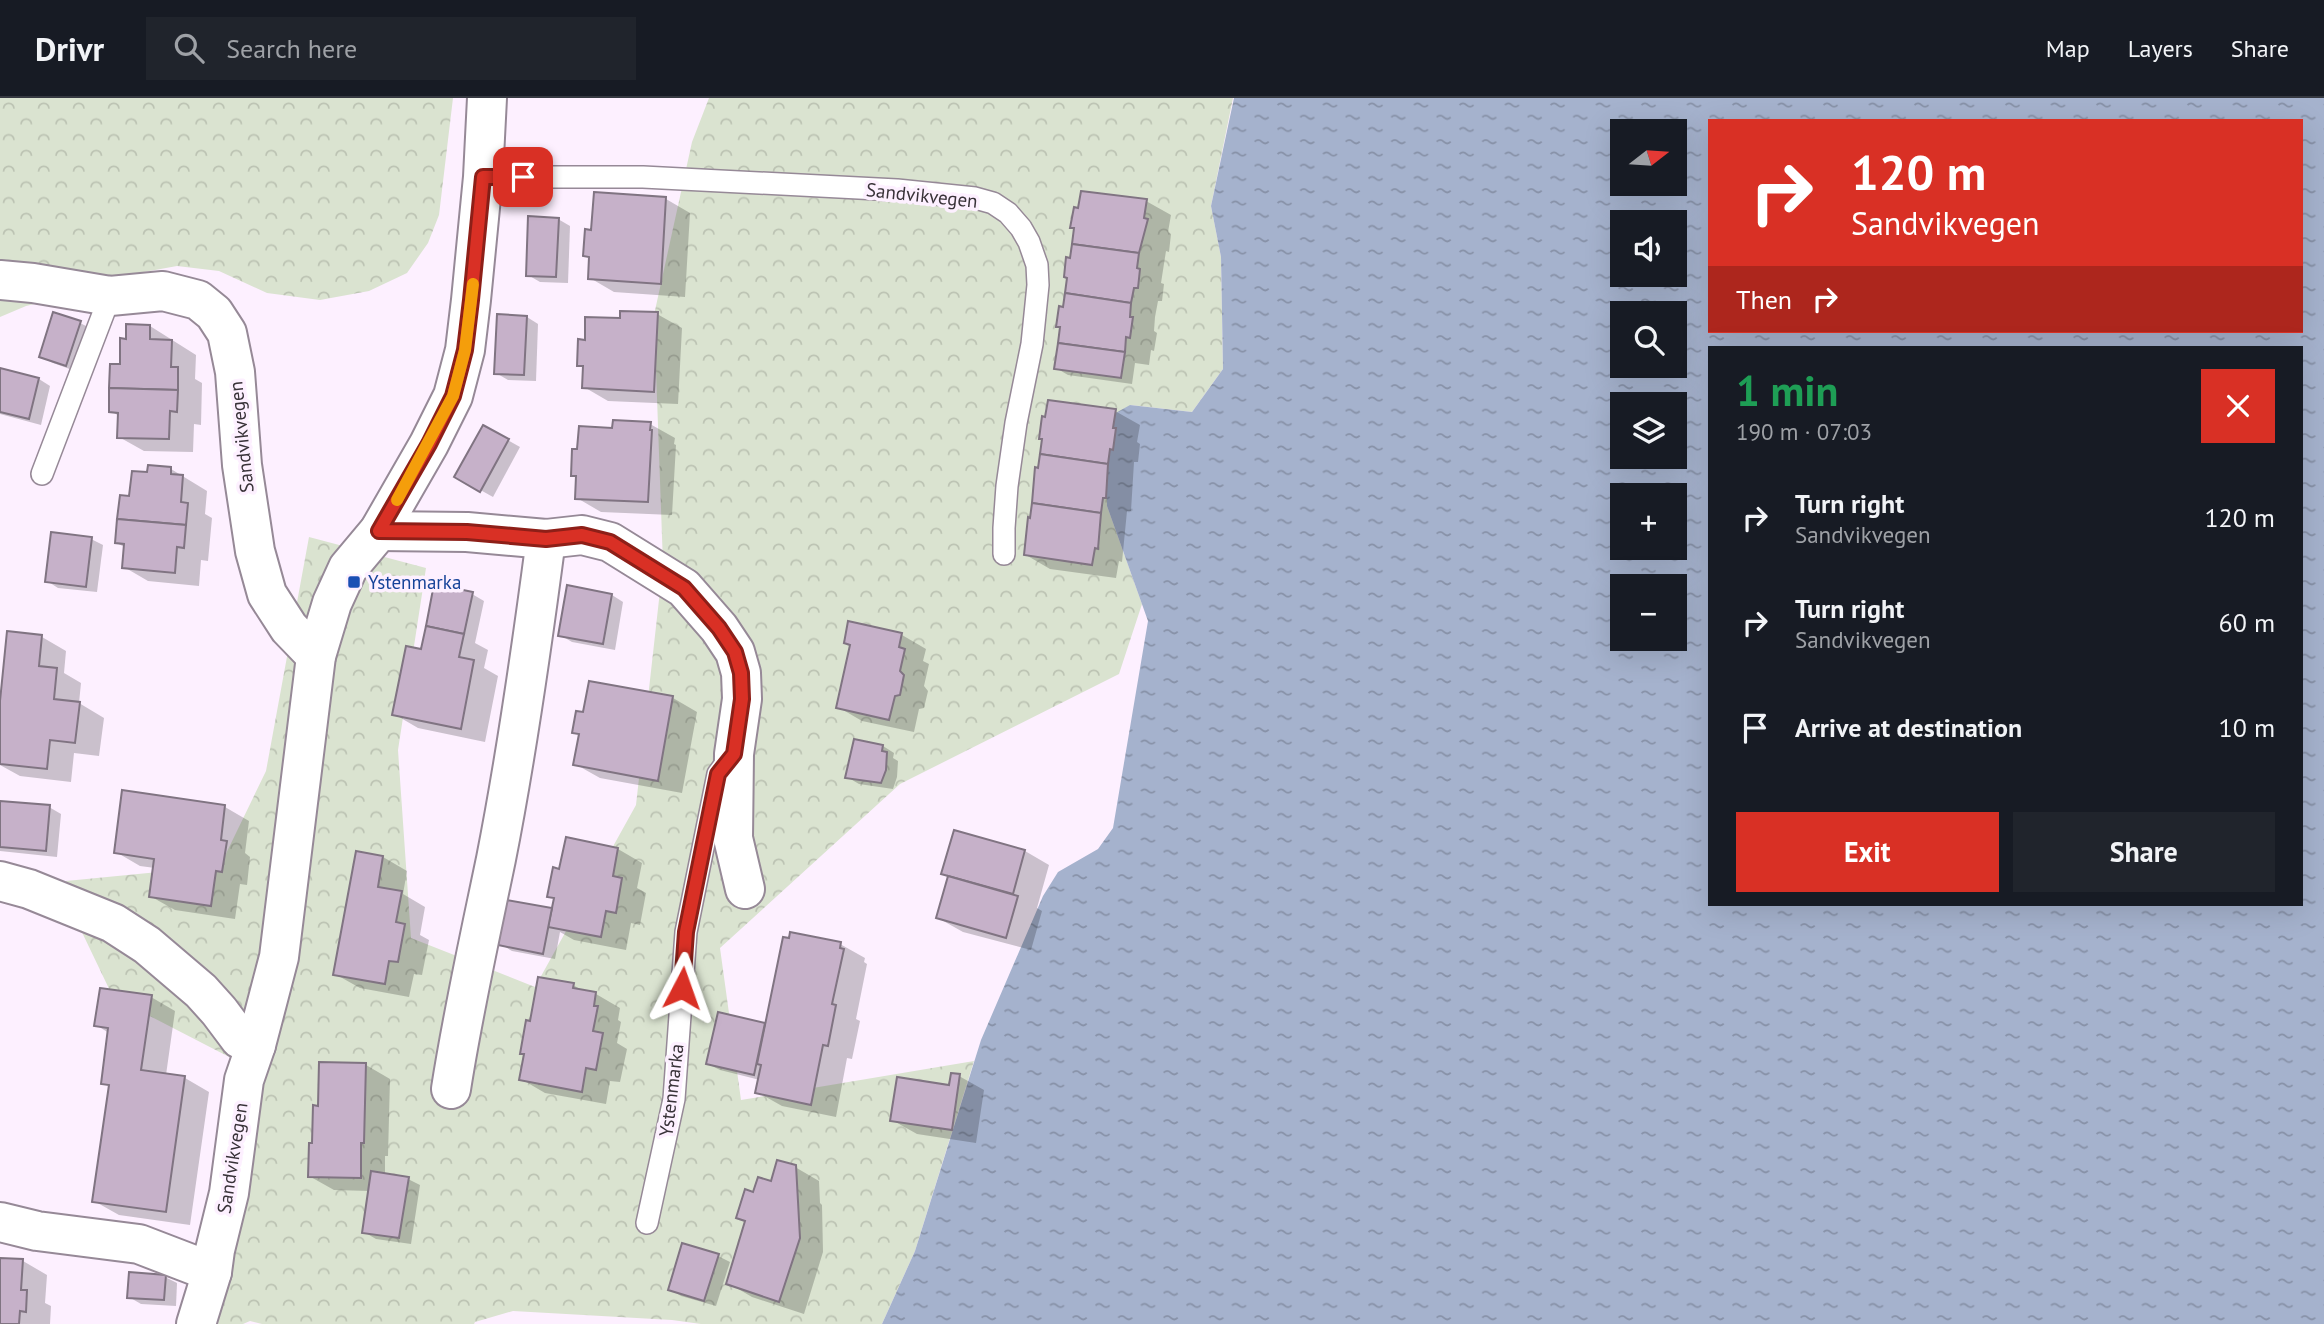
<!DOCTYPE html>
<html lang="en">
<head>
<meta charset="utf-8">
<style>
	:root { --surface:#171b24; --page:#20242c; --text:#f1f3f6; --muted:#9ea1a6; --line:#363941; --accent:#d93025 }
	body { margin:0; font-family:"PT Sans",sans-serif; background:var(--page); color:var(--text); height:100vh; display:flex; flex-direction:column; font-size:26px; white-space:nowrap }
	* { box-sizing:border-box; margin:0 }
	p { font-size:23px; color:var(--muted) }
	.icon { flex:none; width:38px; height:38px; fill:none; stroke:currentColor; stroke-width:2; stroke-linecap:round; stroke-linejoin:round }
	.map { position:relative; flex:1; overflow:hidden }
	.drawer { position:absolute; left:1708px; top:248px; width:595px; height:560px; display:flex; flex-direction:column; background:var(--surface); border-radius:0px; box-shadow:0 7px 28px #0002 }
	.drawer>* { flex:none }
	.hud { position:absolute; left:1708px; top:21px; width:595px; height:214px; border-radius:0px; box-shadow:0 7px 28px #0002; background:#d93025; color:#fff; overflow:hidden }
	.needle { width:46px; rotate:73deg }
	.tools { position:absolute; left:1610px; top:21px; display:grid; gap:14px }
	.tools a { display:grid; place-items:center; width:77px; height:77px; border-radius:0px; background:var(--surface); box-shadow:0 7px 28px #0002; font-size:35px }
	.pin { position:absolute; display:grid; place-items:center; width:60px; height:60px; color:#fff; margin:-30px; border-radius:14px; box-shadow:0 4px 10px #0006 }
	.me { position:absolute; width:77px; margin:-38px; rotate:4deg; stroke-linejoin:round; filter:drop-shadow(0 0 5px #0008) }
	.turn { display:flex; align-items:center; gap:24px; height:147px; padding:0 28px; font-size:32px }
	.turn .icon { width:91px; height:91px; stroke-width:2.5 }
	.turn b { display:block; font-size:49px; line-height:60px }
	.then { display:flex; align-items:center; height:66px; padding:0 28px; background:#0003; gap:14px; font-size:26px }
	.round { display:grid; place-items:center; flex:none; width:74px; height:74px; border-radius:0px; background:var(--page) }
	.headline { display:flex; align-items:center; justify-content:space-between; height:119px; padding:0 28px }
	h1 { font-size:42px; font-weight:600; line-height:52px; color:#1e9e55 }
	.cta { display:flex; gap:14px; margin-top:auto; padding:14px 28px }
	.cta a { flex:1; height:80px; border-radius:0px; background:var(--accent); color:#fff; font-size:28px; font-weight:600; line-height:80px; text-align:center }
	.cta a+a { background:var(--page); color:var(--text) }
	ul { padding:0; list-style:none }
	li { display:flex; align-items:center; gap:21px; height:105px; padding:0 28px }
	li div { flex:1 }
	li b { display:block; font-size:26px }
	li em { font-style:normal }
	header { display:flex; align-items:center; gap:42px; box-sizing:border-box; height:98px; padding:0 35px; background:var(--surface); border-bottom:2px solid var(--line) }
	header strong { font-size:33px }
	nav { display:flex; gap:38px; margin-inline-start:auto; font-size:24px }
	.search { width:490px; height:63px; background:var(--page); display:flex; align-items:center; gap:18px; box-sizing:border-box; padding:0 24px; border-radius:0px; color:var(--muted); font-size:26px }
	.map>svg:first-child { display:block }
	.forest { fill:url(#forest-crowns) }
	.water { fill:url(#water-ripples); fill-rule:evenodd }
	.shadow { fill:#0003 }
	.building { fill:#c6b1c9; stroke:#807482; stroke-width:2 }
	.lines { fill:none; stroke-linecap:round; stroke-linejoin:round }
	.lane-casing { stroke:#968997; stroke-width:24 }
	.street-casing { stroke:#968997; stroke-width:42 }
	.lane { stroke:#fff; stroke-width:21 }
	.street { stroke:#fff; stroke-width:38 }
	.route-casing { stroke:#8d1f18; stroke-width:18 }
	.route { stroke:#d93025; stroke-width:12 }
	.slow { stroke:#f59e0b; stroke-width:12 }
	.transit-dot { fill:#1a4fb4; stroke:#fdf0ff; stroke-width:2.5 }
	.labels { text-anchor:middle; stroke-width:7; stroke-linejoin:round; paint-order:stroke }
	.street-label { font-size:19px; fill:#383238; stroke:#fdf0ff }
	.transit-label { font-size:19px; fill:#164399; stroke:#fdf0ff; text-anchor:start }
</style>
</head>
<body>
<header>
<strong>Drivr</strong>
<div class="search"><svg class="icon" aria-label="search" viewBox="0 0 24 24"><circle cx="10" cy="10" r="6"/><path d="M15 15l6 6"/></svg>Search here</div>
<nav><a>Map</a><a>Layers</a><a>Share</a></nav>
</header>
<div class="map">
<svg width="2324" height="1226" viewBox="0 0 2324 1226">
	<defs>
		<pattern id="forest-crowns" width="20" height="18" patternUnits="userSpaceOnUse" patternTransform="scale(1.75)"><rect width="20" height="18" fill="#dae3d0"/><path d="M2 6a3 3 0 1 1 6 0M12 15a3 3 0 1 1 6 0" fill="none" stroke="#bcc3b3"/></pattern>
		<pattern id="water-ripples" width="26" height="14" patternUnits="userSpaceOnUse" patternTransform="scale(1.75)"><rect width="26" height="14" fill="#a5b2cd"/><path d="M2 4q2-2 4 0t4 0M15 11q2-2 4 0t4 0" fill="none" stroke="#8791a7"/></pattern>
	</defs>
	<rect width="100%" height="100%" fill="#fdf0ff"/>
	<g class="forest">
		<polygon points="0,0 453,0 439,117 428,145 407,175 369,193 320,202 267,195 219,173 177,168 122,178 84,194 26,208 0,219"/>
		<polygon points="709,0 1233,0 1211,108 1221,159 1223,271 1192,314 1130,307 1107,408 1142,506 1119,576 900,686 720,850 741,1002 974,963 915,1153 882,1226 701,1226 672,1222 513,1213 475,1224 474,1226 262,1226 250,1223 243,1226 188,1226 235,962 113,899 67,803 66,783 220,768 266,673 309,439 426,470 398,652 411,840 535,889 636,707 663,466 654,217 692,44"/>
	</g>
	<path class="water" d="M 1234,0 L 2324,0 L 2324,1226 L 882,1226 L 915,1153 L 981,942 L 1043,798 L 1058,774 L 1098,751 L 1113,730 L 1148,523 L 1107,408 L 1106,334 L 1112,317 L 1130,307 L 1192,314 L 1223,271 L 1221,159 L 1211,108 ZM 1710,23 L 2301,23 L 2301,233 L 1710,233 ZM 1622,33 L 1675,33 L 1675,86 L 1622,86 ZM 1622,124 L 1675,124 L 1675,177 L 1622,177 ZM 1622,215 L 1675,215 L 1675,268 L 1622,268 ZM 1710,250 L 2301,250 L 2301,807 L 1710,807 ZM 1622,306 L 1675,306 L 1675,359 L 1622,359 ZM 1622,397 L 1675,397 L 1675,450 L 1622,450 ZM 1622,488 L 1675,488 L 1675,541 L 1622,541 Z"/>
	<g class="shadow">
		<polygon points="666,101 690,115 685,199 614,194 590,180 591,161 585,157 593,134"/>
		<polygon points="1146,103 1171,117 1168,134 1171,136 1169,154 1166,153 1161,185 1164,186 1162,203 1158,203 1155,219 1154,233 1157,235 1154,253 1151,252 1149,267 1135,265 1132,286 1068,277 1056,270 1072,162"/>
		<polygon points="558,121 570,128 568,185 540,184 528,177"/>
		<polygon points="657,216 682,230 678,306 608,303 584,289 585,270 578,267 586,243 621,222"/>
		<polygon points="527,219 538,226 536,283 508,282 496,275"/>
		<polygon points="80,225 92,231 78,274 53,265 41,259"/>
		<polygon points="150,228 196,257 195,281 202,285 201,327 194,326 193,354 144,353 119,339 119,318 111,313 127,242"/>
		<polygon points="0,272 39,281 50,288 41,327 0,316"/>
		<polygon points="1115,313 1140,327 1137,344 1140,346 1138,364 1134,364 1131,413 1127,413 1122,464 1119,463 1116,480 1050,471 1026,457"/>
		<polygon points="650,326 675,340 674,346 676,347 672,417 601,414 577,400 578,380 573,377 614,332"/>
		<polygon points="484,329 520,349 493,399 457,379"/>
		<polygon points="171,371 207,393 205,416 212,420 208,463 201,462 199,488 148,483 124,469 126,450 117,445 131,400 148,376"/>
		<polygon points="91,441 103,447 97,494 58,490 47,483"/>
		<polygon points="472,496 484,503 475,545 488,552 484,570 498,578 485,644 418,630 394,616 422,554"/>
		<polygon points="612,497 623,504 615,552 572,544 560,537"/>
		<polygon points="850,525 902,537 926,551 923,563 929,566 924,588 928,593 924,610 919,611 914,634 862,623 838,609 851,548 846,545"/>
		<polygon points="42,539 66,553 64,575 81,585 79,605 104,620 99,658 74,655 71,684 20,678 0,667 0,619"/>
		<polygon points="591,585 673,600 697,614 682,695 600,680 575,666 581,638 574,634 585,616"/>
		<polygon points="883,648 894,655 893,660 898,663 897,679 893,691 859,686 847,679"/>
		<polygon points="0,705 49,709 61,716 57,759 0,753"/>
		<polygon points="225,709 249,723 245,755 250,759 247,787 240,786 235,821 175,812 150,798 155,770 140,768 116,754"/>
		<polygon points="955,734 1025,753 1049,767 1037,810 1042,813 1031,852 963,834 938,820 950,779 943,776"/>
		<polygon points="618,751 642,765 637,790 646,795 640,827 631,825 626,852 574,842 560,834 555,861 512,853 500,846 553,813 555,801 549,798"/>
		<polygon points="358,755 383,759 407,773 403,796 425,809 420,837 429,842 422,877 414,876 409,899 360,890 335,876"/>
		<polygon points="840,846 865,860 864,864 867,866 856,921 860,923 852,961 847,960 836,1019 782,1008 757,994 760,982 720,972 708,966 719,916 767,928"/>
		<polygon points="573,887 585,894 596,896 620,910 618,922 621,924 617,945 627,951 620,984 610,983 606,1006 545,995 521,981 532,925"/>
		<polygon points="151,899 175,913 166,977 185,980 209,994 190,1127 119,1117 94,1103 111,989 103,985 109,935 96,927"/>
		<polygon points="366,967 390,981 388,1058 385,1058 385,1077 408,1081 420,1087 411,1146 376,1141 364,1134 370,1093 334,1092 309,1078 320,1010"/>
		<polygon points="959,978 984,992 976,1045 917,1036 892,1022 950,989"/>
		<polygon points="795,1069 819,1083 820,1105 822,1107 823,1154 804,1216 752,1199 728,1185 746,1124 738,1120 755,1096"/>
		<polygon points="718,1158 730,1164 716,1208 681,1198 670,1191"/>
		<polygon points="0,1162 23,1163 47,1177 45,1205 51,1208 50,1226 0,1226"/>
		<polygon points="165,1179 177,1185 176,1208 141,1206 129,1199"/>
	</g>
	<g class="building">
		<polygon points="1081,93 1147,101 1144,120 1148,121 1139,155 1072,146 1074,130 1070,130 1074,109 1078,110"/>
		<polygon points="594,94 666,99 661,186 588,181 589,159 583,158 585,131 591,132"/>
		<polygon points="528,118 559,120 556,179 526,178"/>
		<polygon points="1072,146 1139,155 1137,170 1140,171 1138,190 1134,190 1131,205 1065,195 1067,180 1064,179 1066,159 1070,160"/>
		<polygon points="1065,195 1131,205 1130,219 1133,219 1130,240 1126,239 1125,254 1058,245 1060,229 1056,229 1059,208 1063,209"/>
		<polygon points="620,213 658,214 654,294 582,290 583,268 577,268 578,241 585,242 585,219 620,220"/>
		<polygon points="53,214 81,223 66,268 39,259"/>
		<polygon points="497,216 527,218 524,277 494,276"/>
		<polygon points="126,226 150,227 150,241 172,242 171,269 178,269 178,292 109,290 110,266 120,266 120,240 126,241"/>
		<polygon points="1058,245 1125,254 1121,280 1054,271"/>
		<polygon points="0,270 39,280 29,321 0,314"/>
		<polygon points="109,290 178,292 177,314 170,313 169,341 117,340 118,315 109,314"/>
		<polygon points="1048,302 1116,311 1113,330 1116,330 1113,352 1110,351 1108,366 1040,356 1042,341 1039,341 1042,318 1045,319"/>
		<polygon points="613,322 651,324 650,332 652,332 648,404 575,401 576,378 571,378 572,351 577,351 579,328 612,330"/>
		<polygon points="483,327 509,341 480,394 454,379"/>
		<polygon points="1040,356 1108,366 1106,400 1103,400 1101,415 1032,405 1035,369 1038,370"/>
		<polygon points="148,367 171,369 171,376 183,377 181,404 188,405 186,427 117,421 120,397 129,398 132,373 147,374"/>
		<polygon points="1032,405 1101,415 1098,451 1095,450 1092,467 1024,457 1028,419 1030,420"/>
		<polygon points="117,421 186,427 184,450 177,449 175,475 122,470 124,446 115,445"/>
		<polygon points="51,434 92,439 86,489 45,484"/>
		<polygon points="434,486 473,494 464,536 426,528"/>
		<polygon points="567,487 612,496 603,546 558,538"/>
		<polygon points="848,523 902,535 899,549 905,551 900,573 904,577 900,597 895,598 889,622 836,610 850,547 844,545"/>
		<polygon points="426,528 464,536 459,559 474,562 461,631 392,617 406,548 421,551"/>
		<polygon points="7,533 42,537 39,568 57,570 54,601 80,604 75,645 50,642 47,671 0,666 0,603"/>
		<polygon points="589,583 673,598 658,683 573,667 579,636 572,635 576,613 583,614"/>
		<polygon points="854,641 883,647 882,653 887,654 886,672 881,685 845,680"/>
		<polygon points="122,692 225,707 221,742 227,743 222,774 216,773 211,808 149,799 154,761 114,755"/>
		<polygon points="0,703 50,707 46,753 0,749"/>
		<polygon points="954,732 1025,752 1013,796 941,776"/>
		<polygon points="566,739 618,750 613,778 622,780 616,815 606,813 601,839 548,829 554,800 547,799 553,769 559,771"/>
		<polygon points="356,753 383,758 378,789 402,793 396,824 405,826 398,864 389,863 385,886 333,877"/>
		<polygon points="948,778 1018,798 1006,840 936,820"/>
		<polygon points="506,802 552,810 543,856 498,847"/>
		<polygon points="790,834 841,844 840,850 844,851 832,906 836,907 828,948 823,947 811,1007 755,995 761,967 757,966 783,839 789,840"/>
		<polygon points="538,879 574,885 573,890 596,894 594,908 598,908 593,933 603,935 596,972 586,970 582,994 519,982 524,956 520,956 526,922 530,923"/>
		<polygon points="100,890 152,897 141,972 185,978 166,1114 92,1104 109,987 101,986 108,930 94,928"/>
		<polygon points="718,914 765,925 754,977 706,966"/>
		<polygon points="319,964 366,965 364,1045 361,1045 361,1080 308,1079 309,1045 312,1045 313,1007 318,1008"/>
		<polygon points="951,975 960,976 952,1032 890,1023 897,979 949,987"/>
		<polygon points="777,1062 796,1067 800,1140 779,1204 726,1186 745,1123 736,1120 745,1091 753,1094 758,1079 771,1083"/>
		<polygon points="371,1073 409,1079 399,1140 362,1135"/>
		<polygon points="682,1145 719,1156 704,1203 668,1192"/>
		<polygon points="0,1160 23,1161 21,1192 27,1192 26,1214 20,1213 19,1226 0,1226"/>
		<polygon points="129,1174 166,1177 164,1202 127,1200"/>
	</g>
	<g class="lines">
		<defs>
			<g id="lane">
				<polyline points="483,79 643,79 897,92 975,100 993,105 1008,115 1021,130 1029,144 1037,167 1038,187 1032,246 1016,325 1007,388 1004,430 1004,456"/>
				<polyline points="42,376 110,198"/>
				<polyline points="647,1125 674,1001 686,834 718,676 724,668"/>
			</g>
			<g id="street">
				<polyline points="0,182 33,185 110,198 163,193 198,202 214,215 227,235 235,274 242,367 255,453 267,496 289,530 316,558"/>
				<polyline points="379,433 467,434 546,441 582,437 610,444 684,490 719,530 735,554 741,575 742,601 734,656 733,740 745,791"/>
				<polyline points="0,783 29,791 113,825 147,847 201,893 219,913 240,941 256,947"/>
				<path d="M 451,991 C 463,914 480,838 496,761 C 517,655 532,548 546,441"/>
				<polyline points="0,1124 37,1133 139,1146 212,1174"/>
				<polyline points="196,1226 212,1174 215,1152 229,1095 244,982 256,947 279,859 316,558 332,505 348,470 379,433 429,346 453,298 465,252 471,202 483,79 487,0"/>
			</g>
		</defs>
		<use href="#lane" class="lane-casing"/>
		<use href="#street" class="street-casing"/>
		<use href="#lane" class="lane"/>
		<use href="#street" class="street"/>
	</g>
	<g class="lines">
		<defs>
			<polyline id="route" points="523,79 483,79 471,202 465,252 453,298 429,346 379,433 467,434 546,441 582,437 610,444 684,490 719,530 735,554 741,575 742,601 734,656 718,676 686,834 682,890"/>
		</defs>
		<use href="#route" class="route-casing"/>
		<use href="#route" class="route"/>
		<polyline class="slow" points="397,402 453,298 465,252 473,186"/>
	</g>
	<rect class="transit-dot" x="347" y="477" width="14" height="14" rx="3.5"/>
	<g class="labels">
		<g class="street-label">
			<text transform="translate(922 97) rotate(6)" y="7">Sandvikvegen</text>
			<text transform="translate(241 339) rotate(-96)" y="7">Sandvikvegen</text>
			<text transform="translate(671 992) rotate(-83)" y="7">Ystenmarka</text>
			<text transform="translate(232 1060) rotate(-81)" y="7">Sandvikvegen</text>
		</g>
		<g class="transit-label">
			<text x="368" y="491">Ystenmarka</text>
		</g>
	</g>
</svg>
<div class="tools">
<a><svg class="needle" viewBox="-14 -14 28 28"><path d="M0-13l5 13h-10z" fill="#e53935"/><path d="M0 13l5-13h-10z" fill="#9ea1a6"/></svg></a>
<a><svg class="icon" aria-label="sound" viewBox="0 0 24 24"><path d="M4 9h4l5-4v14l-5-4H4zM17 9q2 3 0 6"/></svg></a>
<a><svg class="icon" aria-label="search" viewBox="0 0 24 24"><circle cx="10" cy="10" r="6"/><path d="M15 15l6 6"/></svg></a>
<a><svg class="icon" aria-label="layers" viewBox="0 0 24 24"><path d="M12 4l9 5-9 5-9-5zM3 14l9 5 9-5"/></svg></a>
<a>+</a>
<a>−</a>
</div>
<div class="pin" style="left:523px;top:79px;background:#d93025"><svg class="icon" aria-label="arrive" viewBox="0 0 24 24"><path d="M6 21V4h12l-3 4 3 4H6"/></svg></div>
<svg class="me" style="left:682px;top:890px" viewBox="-20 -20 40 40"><path d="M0-17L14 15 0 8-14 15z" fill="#d93025" stroke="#fff" stroke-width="4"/></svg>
<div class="hud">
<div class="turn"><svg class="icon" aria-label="right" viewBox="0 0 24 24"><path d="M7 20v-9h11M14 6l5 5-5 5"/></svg><div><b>120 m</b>Sandvikvegen</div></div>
<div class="then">Then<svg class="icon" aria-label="right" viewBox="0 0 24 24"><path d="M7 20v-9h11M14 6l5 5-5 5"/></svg></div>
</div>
<section class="drawer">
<div class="headline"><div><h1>1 min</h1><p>190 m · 07:03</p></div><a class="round" style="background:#d93025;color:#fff"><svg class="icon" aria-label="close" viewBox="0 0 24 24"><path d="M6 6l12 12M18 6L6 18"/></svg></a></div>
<ul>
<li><svg class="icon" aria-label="right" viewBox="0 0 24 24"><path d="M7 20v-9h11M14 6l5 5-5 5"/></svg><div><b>Turn right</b><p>Sandvikvegen</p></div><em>120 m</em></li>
<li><svg class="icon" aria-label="right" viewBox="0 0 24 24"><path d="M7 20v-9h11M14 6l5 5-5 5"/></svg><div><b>Turn right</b><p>Sandvikvegen</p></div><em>60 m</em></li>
<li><svg class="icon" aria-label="arrive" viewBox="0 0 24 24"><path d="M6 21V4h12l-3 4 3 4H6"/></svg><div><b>Arrive at destination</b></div><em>10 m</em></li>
</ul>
<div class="cta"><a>Exit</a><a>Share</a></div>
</section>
</div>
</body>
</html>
